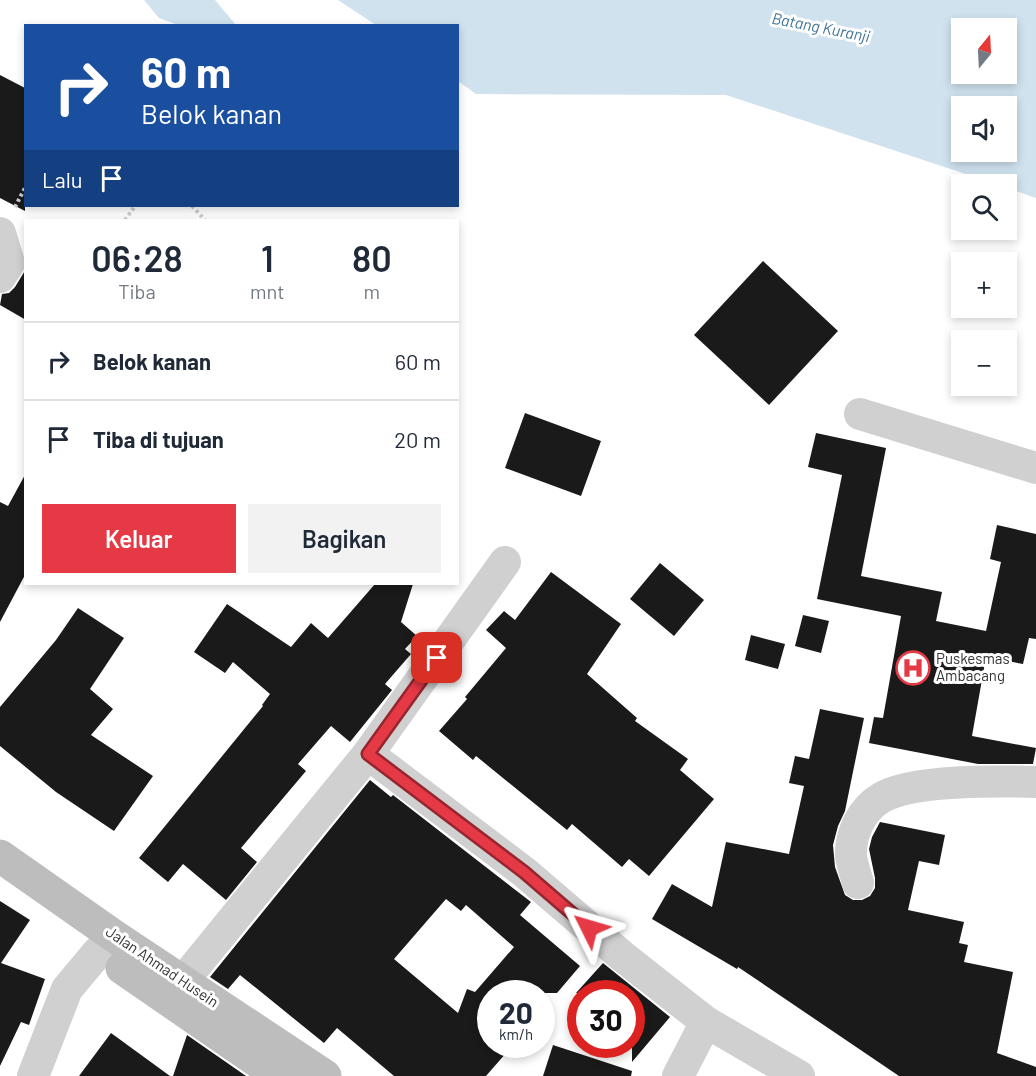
<!DOCTYPE html>
<html lang="id">
<head>
<meta charset="utf-8">
<style>
	:root { --surface:#fff; --page:#f2f2f3; --text:#1f2937; --muted:#747a83; --line:#e0e1e3; --accent:#e63946 }
	body { margin:0; font-family:Barlow,sans-serif; background:var(--page); color:var(--text); height:100vh; display:flex; flex-direction:column; font-size:22px; white-space:nowrap }
	* { box-sizing:border-box; margin:0 }
	p { font-size:20px; color:var(--muted) }
	.icon { flex:none; width:33px; height:33px; fill:none; stroke:currentColor; stroke-width:2; stroke-linecap:round; stroke-linejoin:round }
	.map { position:relative; flex:1; overflow:hidden }
	.side { position:absolute; left:24px; top:219px; width:435px; height:366px; display:flex; flex-direction:column; background:var(--surface); border-radius:0px; box-shadow:0 3px 9px #0003 }
	.side>* { flex:none }
	.top-card { position:absolute; left:24px; top:24px; width:435px; height:183px; border-radius:0px; box-shadow:0 3px 9px #0003; background:#1a4fa0; color:#fff; overflow:hidden }
	.needle { width:39px; rotate:18deg }
	.fabs { position:absolute; left:951px; top:18px; display:grid; gap:12px }
	.fabs a { display:grid; place-items:center; width:66px; height:66px; border-radius:0px; background:var(--surface); box-shadow:0 3px 9px #0003; font-size:30px }
	.speed { position:absolute; left:477px; top:980px; display:flex; gap:12px; font-size:30px; font-weight:700; text-align:center }
	.speed>* { display:grid; place-content:center; width:78px; height:78px; border-radius:50%; background:var(--surface); box-shadow:0 3px 9px #0003; line-height:1 }
	.speed small { font-size:15px; font-weight:400 }
	.speed .limit { border:9px solid #d22; background:#fff; color:#111 }
	.pin { position:absolute; display:grid; place-items:center; width:51px; height:51px; color:#fff; margin:-26px; border-radius:12px; box-shadow:0 3px 9px #0006 }
	.me { position:absolute; width:66px; margin:-33px; rotate:310deg; stroke-linejoin:round; filter:drop-shadow(0 0 4px #0008) }
	.turn { display:flex; align-items:center; gap:21px; height:126px; padding:0 18px; font-size:27px }
	.turn .icon { width:78px; height:78px; stroke-width:2.5 }
	.turn b { display:block; font-size:42px; line-height:51px }
	.then { display:flex; align-items:center; height:57px; padding:0 18px; background:#0003; gap:12px; font-size:22px }
	.eta { display:flex; justify-content:space-evenly; align-items:center; height:102px; text-align:center }
	.eta b { font-size:36px; font-weight:600; line-height:42px }
	.primary-button { display:flex; gap:12px; margin-top:auto; padding:12px 18px }
	.primary-button a { flex:1; height:69px; border-radius:0px; background:var(--accent); color:#fff; font-size:24px; font-weight:600; line-height:69px; text-align:center }
	.primary-button a+a { background:var(--page); color:var(--text) }
	ul { padding:0; list-style:none }
	li { display:flex; align-items:center; gap:18px; height:78px; padding:0 18px; border-top:2px solid var(--line) }
	li div { flex:1 }
	li b { display:block; font-size:22px }
	li em { font-style:normal }
	.map>svg:first-child { display:block }
	.water { fill:#cfe2ee; fill-rule:evenodd }
	.building { fill:#1a1a1a; fill-rule:evenodd }
	.lines { fill:none; stroke-linecap:round; stroke-linejoin:round }
	.path { stroke:#cdcdcd; stroke-width:4; stroke-dasharray:3 3; stroke-linecap:butt }
	.minor { stroke:#d0d0d0; stroke-width:32 }
	.secondary { stroke:#bdbdbd; stroke-width:33 }
	.route-casing { stroke:#96252e; stroke-width:15 }
	.route { stroke:#e63946; stroke-width:10 }
	.labels { text-anchor:middle; stroke-width:6; stroke-linejoin:round; paint-order:stroke }
	.poi-label { font-size:15px; fill:#333; stroke:#fff; text-anchor:start }
	.street-label { font-size:15px; fill:#333; stroke:#fff }
	.water-label { font-size:16px; font-style:italic; fill:#3f7597; stroke:#fff }
</style>
</head>
<body>
<div class="map">
<svg width="1036" height="1076" viewBox="0 0 1036 1076">
	<rect width="100%" height="100%" fill="#fff"/>
	<g class="water">
		<polygon points="144,0 215,0 236,25 178,25 159,18"/>
		<path d="M 338,0 L 1036,0 L 1036,198 L 1007,188 L 1006,184 L 996,184 L 726,95 L 476,94 L 458,81 L 458,26 L 376,25 ZM 962,28 L 1006,28 L 1006,74 L 962,74 ZM 962,106 L 1006,106 L 1006,152 L 962,152 Z"/>
	</g>
	<g class="building">
		<polygon points="0,75 25,88 25,211 0,198"/>
		<polygon points="763,261 838,331 769,405 694,335"/>
		<polygon points="26,269 26,320 0,305 2,294 9,293 15,287"/>
		<polygon points="525,413 601,441 581,496 505,468"/>
		<polygon points="816,433 886,448 861,576 942,592 936,621 986,631 1001,562 990,559 997,525 1036,534 1036,639 1029,638 1023,664 986,657 972,736 1036,748 1033,764 978,764 869,743 874,717 883,718 901,616 817,599 842,475 808,467"/>
		<polygon points="26,473 26,573 0,622 0,502 8,506"/>
		<polygon points="660,563 704,600 674,636 630,599"/>
		<polygon points="551,572 621,624 587,674 637,718 635,721 688,759 680,770 714,799 649,876 629,859 622,867 572,824 567,830 476,756 473,760 439,731 467,699 465,697 506,648 486,630 504,611 515,620"/>
		<polygon points="375,584 413,584 401,622 417,636 405,649 411,654 385,684 392,690 350,742 331,726 298,764 306,771 241,848 257,862 226,900 183,864 168,882 139,858 263,706 262,705 270,694 233,662 225,673 194,652 227,604 291,647 311,623 328,638"/>
		<polygon points="78,608 124,638 90,689 113,709 91,735 153,776 114,831 56,792 0,746 0,707 56,640"/>
		<polygon points="803,615 829,621 821,653 795,646"/>
		<polygon points="751,635 785,644 778,669 745,660"/>
		<polygon points="820,709 864,718 845,811 838,826 833,845 835,867 845,895 853,900 862,900 870,896 875,888 875,878 869,849 872,837 880,822 945,835 939,865 919,861 908,910 964,922 959,943 968,945 964,962 1013,972 997,1053 1036,1067 1036,1076 899,1076 738,967 737,969 652,919 672,884 712,907 726,842 789,854 804,786 789,783 795,756 809,759"/>
		<path d="M 370,780 L 391,797 L 393,795 L 531,902 L 520,915 L 580,966 L 557,993 L 490,993 L 490,1044 L 514,1044 L 486,1076 L 394,1076 L 337,1028 L 324,1043 L 240,975 L 228,989 L 210,977 ZM 446,899 L 461,911 L 466,905 L 514,947 L 475,992 L 467,989 L 458,1013 L 394,959 Z"/>
		<polygon points="0,901 30,920 1,963 45,979 29,1025 21,1022 0,1066"/>
		<polygon points="603,963 670,1017 632,1062 632,993 576,993"/>
		<polygon points="111,1033 170,1076 79,1076"/>
		<polygon points="187,1035 246,1076 173,1076"/>
		<polygon points="553,1045 632,1071 631,1076 543,1076"/>
	</g>
	<g class="lines">
		<g class="path">
			<polyline points="192,206 205,220"/>
			<polyline points="15,207 26,186"/>
			<polyline points="125,220 135,206"/>
		</g>
		<g class="minor">
			<polyline points="0,233 9,263 0,277"/>
			<polyline points="860,414 1036,468"/>
			<polyline points="368,754 524,872 622,956 706,1022 799,1076"/>
			<path d="M 858,883 C 856,875 852,865 851,856 C 850,834 862,809 881,798 C 913,779 999,781 1036,782"/>
			<polyline points="183,981 368,754 505,562"/>
			<polyline points="33,1076 67,989 98,952"/>
			<polyline points="678,1076 706,1022"/>
		</g>
		<g class="secondary">
			<polyline points="0,856 114,936 325,1076"/>
			<polyline points="122,968 279,1076"/>
		</g>
	</g>
	<g class="lines">
		<defs>
			<polyline id="route" points="437,658 368,754 524,872 589,928"/>
		</defs>
		<use href="#route" class="route-casing"/>
		<use href="#route" class="route"/>
	</g>
	<defs>
		<symbol id="hospital-ring" viewBox="-11 -11 22 22"><circle r="9.5" fill="#fff" stroke="#e63946" stroke-width="1.5"/><path d="M-5-5h3v3.5h4V-5h3V5h-3V1.5h-4V5h-3Z" fill="#e63946"/></symbol>
	</defs>
	<g fill-rule="evenodd">
		<use href="#hospital-ring" x="894" y="649" width="38" height="38"/>
	</g>
	<g class="labels">
		<g class="poi-label">
			<text x="936" y="664">Puskesmas<tspan x="936" dy="17">Ambacang</tspan></text>
		</g>
		<g class="street-label">
			<text transform="translate(162 967) rotate(34)" y="5">Jalan Ahmad Husein</text>
		</g>
		<g class="water-label">
			<text transform="translate(821 27) rotate(11)" y="6">Batang Kuranji</text>
		</g>
	</g>
</svg>
<div class="fabs">
<a><svg class="needle" viewBox="-14 -14 28 28"><path d="M0-13l5 13h-10z" fill="#e53935"/><path d="M0 13l5-13h-10z" fill="#747a83"/></svg></a>
<a><svg class="icon" aria-label="sound" viewBox="0 0 24 24"><path d="M4 9h4l5-4v14l-5-4H4zM17 9q2 3 0 6"/></svg></a>
<a><svg class="icon" aria-label="search" viewBox="0 0 24 24"><circle cx="10" cy="10" r="6"/><path d="M15 15l6 6"/></svg></a>
<a>+</a>
<a>−</a>
</div>
<div class="speed"><div>20<small>km/h</small></div><div class="limit">30</div></div>
<div class="pin" style="left:437px;top:658px;background:#d93025"><svg class="icon" aria-label="arrive" viewBox="0 0 24 24"><path d="M6 21V4h12l-3 4 3 4H6"/></svg></div>
<svg class="me" style="left:589px;top:928px" viewBox="-20 -20 40 40"><path d="M0-17L14 15 0 8-14 15z" fill="#e63946" stroke="#fff" stroke-width="4"/></svg>
<div class="top-card">
<div class="turn"><svg class="icon" aria-label="right" viewBox="0 0 24 24"><path d="M7 20v-9h11M14 6l5 5-5 5"/></svg><div><b>60 m</b>Belok kanan</div></div>
<div class="then">Lalu<svg class="icon" aria-label="arrive" viewBox="0 0 24 24"><path d="M6 21V4h12l-3 4 3 4H6"/></svg></div>
</div>
<section class="side">
<div class="eta">
<div><b>06:28</b><p>Tiba</p></div>
<div><b>1</b><p>mnt</p></div>
<div><b>80</b><p>m</p></div>
</div>
<ul>
<li><svg class="icon" aria-label="right" viewBox="0 0 24 24"><path d="M7 20v-9h11M14 6l5 5-5 5"/></svg><div><b>Belok kanan</b></div><em>60 m</em></li>
<li><svg class="icon" aria-label="arrive" viewBox="0 0 24 24"><path d="M6 21V4h12l-3 4 3 4H6"/></svg><div><b>Tiba di tujuan</b></div><em>20 m</em></li>
</ul>
<div class="primary-button"><a>Keluar</a><a>Bagikan</a></div>
</section>
</div>
</body>
</html>
